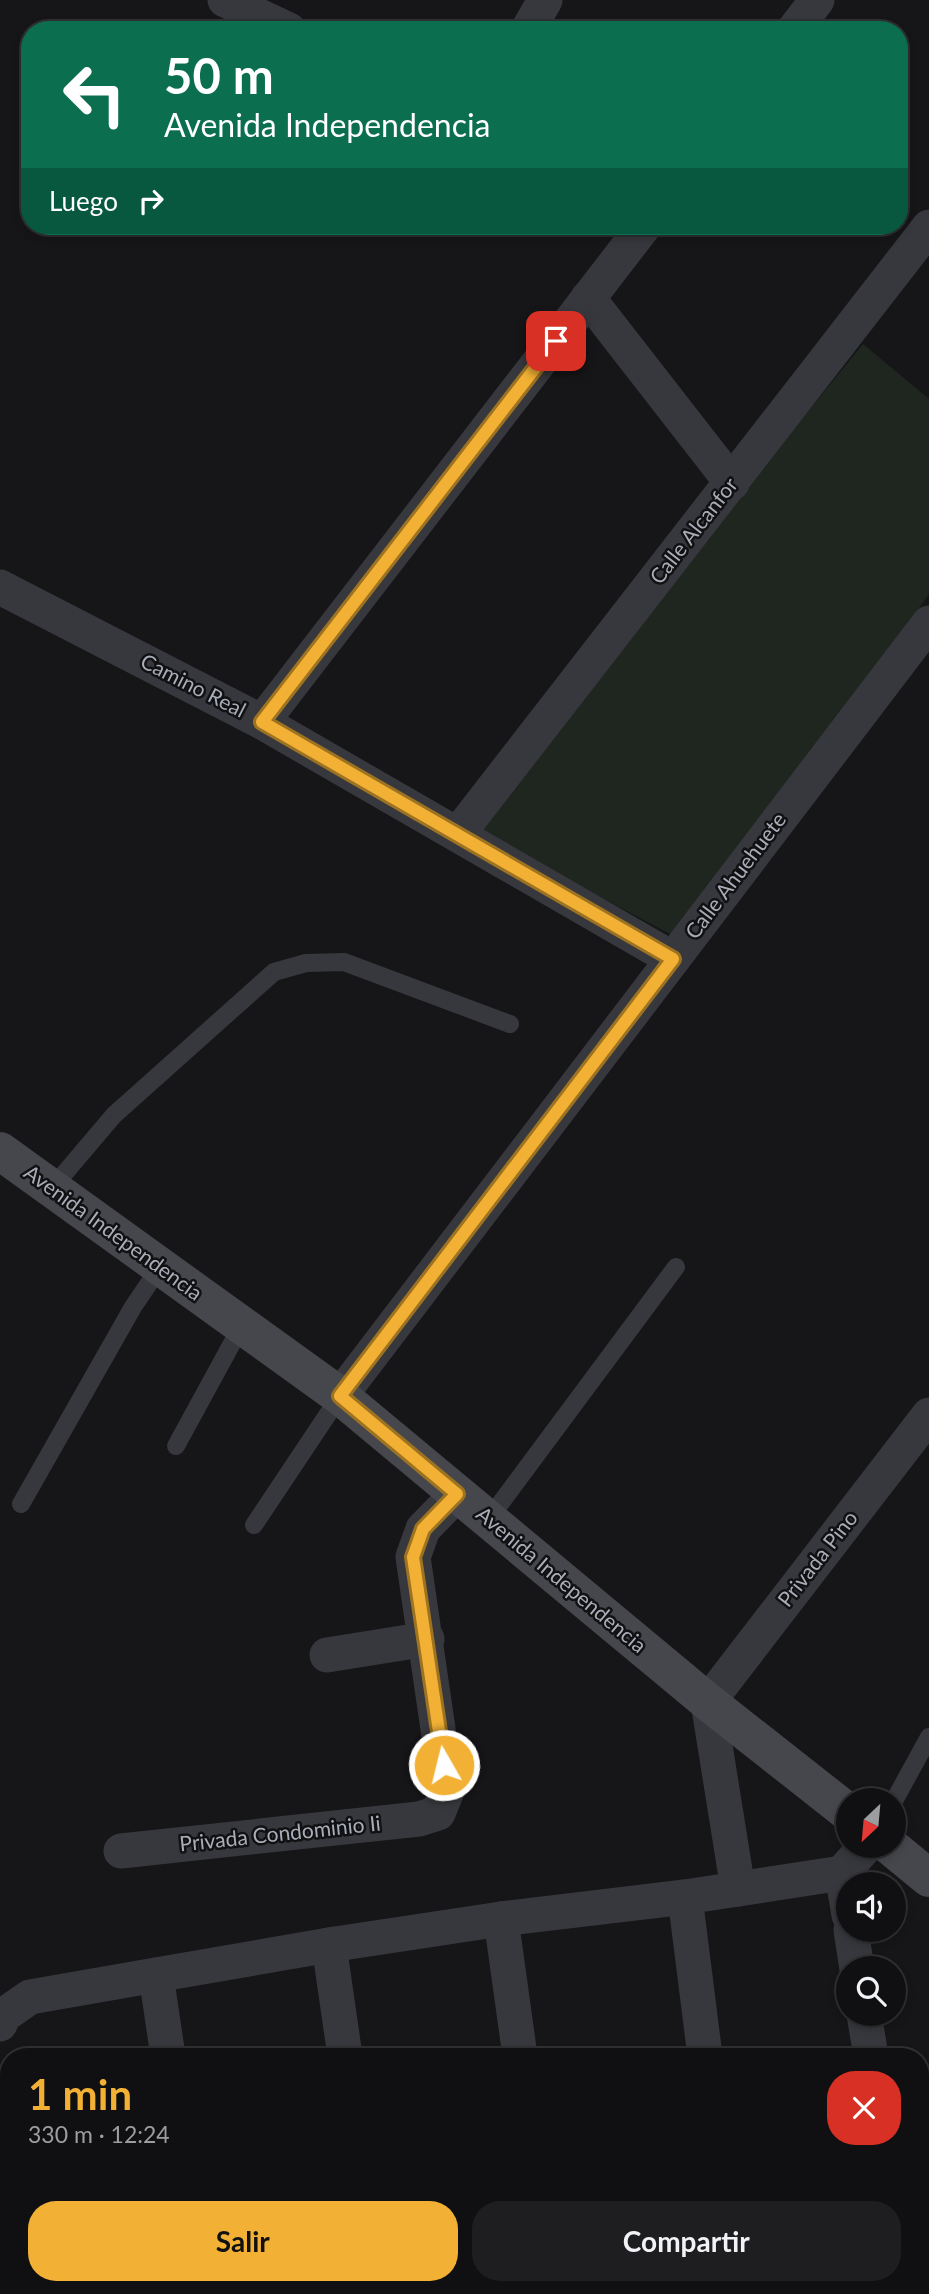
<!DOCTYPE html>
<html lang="es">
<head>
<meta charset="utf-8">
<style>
	:root { --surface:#101012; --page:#1e1e20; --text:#f1f3f6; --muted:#9c9d9f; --line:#303032; --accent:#f2b134 }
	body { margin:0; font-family:Lato,sans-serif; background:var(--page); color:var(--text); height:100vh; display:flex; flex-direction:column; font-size:26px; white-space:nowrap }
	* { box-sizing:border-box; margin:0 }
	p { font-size:23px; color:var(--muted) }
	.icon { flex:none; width:38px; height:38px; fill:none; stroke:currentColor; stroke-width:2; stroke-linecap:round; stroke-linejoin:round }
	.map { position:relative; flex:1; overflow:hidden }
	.panel { position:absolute; left:0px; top:2048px; width:929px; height:247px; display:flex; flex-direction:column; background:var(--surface); border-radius:28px 28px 0 0; box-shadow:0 4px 10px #0003,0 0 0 2px var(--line) }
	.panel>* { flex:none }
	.hud { position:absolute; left:21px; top:21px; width:887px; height:214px; border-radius:28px; box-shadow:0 4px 10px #0003,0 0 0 2px var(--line); background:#0b6e4f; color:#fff; overflow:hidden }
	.needle { width:46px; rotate:206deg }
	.fabs { position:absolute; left:836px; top:1788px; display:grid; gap:14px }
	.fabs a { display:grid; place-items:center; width:70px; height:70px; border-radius:50%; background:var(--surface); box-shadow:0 4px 10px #0003,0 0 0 2px var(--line); font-size:35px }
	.pin { position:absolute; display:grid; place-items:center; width:60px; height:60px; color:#fff; margin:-30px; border-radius:14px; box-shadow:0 4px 10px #0006 }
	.me { position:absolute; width:77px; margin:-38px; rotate:352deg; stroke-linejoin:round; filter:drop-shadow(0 0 5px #0008) }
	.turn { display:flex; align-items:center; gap:24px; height:147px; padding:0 28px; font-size:32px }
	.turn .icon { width:91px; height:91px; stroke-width:2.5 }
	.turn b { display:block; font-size:49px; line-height:60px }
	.then { display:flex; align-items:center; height:66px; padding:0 28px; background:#0003; gap:14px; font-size:26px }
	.round { display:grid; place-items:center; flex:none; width:74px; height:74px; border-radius:28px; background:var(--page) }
	.summary { display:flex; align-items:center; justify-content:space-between; height:119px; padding:0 28px }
	h1 { font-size:42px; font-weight:700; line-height:52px; color:var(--accent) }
	.primary-button { display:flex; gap:14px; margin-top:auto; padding:14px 28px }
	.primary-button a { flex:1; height:80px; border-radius:28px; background:var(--accent); color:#111; font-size:28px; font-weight:700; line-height:80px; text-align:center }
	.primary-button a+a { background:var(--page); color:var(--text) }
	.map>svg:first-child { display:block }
	.green { fill:#1e261f }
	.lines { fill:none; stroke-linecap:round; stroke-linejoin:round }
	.lane { stroke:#37383d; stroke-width:18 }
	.street { stroke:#37383d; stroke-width:35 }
	.secondary { stroke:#45474d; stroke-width:38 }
	.route-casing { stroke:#9d7322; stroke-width:18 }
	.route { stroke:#f2b134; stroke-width:12 }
	.labels { text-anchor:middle; stroke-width:5; stroke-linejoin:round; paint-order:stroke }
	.street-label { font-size:21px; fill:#a8adb8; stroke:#111113 }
</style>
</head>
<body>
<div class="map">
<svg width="929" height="2294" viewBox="0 0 929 2294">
	<rect width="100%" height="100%" fill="#161618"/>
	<polygon class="green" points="863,344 929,399 929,594 681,940 469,827"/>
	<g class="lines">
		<g class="lane">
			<polyline points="52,1188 114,1115 274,972 306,963 344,962 510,1024"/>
			<polyline points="176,1446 242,1325"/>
			<polyline points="21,1504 133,1307 160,1267"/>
			<polyline points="488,1520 676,1267"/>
			<polyline points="254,1525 340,1396"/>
			<polyline points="894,1801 929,1737"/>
		</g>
		<g class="street">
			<polyline points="225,0 289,30"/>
			<polyline points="528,30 545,0"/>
			<polyline points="794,30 817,0"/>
			<polyline points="588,298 732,483"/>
			<polyline points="0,587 262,722 673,959"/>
			<polyline points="262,722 644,226"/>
			<polyline points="458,834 929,227"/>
			<polyline points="340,1396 929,623"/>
			<polyline points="327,1655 427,1639"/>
			<polyline points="121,1851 419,1819 438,1813 447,1791 413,1557 423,1529 457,1494"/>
			<polyline points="842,1873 849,1915"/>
			<polyline points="738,1889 708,1702 929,1415"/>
			<polyline points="685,1897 705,2056"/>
			<polyline points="501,1919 520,2056"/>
			<polyline points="851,1930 857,1969"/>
			<polyline points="329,1945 345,2056"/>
			<polyline points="156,1975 168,2056"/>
			<polyline points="864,2014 871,2056"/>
			<polyline points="0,2024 4,2015 30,1997 156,1975 329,1945 501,1919 685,1897 842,1873 866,1846"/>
			<polyline points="0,2219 9,2273"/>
			<polyline points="204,2286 206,2294"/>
			<polyline points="378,2286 379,2294"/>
			<polyline points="551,2286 552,2294"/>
			<polyline points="734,2286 735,2294"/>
			<polyline points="907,2286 908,2294"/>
		</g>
		<g class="secondary">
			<polyline points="0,1151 340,1396 708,1702 849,1813"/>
			<polyline points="890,1846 929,1878"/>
		</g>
	</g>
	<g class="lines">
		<defs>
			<polyline id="route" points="444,1765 413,1557 423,1529 457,1494 340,1396 673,959 262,722 556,341"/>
		</defs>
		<use href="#route" class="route-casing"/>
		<use href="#route" class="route"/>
	</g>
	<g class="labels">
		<g class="street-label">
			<text transform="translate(694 531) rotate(-52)" y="7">Calle Alcanfor</text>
			<text transform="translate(193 686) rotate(27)" y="7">Camino Real</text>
			<text transform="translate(736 876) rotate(-53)" y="7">Calle Ahuehuete</text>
			<text transform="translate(113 1233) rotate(36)" y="7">Avenida Independencia</text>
			<text transform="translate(818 1559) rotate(-52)" y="7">Privada Pino</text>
			<text transform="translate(561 1580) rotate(40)" y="7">Avenida Independencia</text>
			<text transform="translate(280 1834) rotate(-6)" y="7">Privada Condominio Ii</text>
		</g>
	</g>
</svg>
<div class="fabs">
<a><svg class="needle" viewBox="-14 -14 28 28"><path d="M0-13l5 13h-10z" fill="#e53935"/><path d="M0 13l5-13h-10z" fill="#9c9d9f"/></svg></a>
<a><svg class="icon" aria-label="sound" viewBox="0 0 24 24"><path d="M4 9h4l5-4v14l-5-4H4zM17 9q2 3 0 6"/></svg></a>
<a><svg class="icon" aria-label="search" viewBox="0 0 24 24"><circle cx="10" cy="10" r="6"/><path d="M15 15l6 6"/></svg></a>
</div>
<div class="pin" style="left:556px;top:341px;background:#d93025"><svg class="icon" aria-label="arrive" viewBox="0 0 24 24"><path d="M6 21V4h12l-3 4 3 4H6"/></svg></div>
<svg class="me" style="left:444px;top:1765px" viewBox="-20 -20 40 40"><circle r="17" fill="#f2b134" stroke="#fff" stroke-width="3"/><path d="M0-11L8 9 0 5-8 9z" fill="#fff"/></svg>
<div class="hud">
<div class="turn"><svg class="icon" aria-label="left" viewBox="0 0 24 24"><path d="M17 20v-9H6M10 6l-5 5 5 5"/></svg><div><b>50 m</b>Avenida Independencia</div></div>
<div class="then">Luego<svg class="icon" aria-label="right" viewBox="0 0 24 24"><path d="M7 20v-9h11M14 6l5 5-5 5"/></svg></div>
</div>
<section class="panel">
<div class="summary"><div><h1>1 min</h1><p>330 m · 12:24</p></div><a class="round" style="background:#d93025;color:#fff"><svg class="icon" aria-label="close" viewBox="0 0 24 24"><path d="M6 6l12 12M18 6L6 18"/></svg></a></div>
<div class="primary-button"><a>Salir</a><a>Compartir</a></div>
</section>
</div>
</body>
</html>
